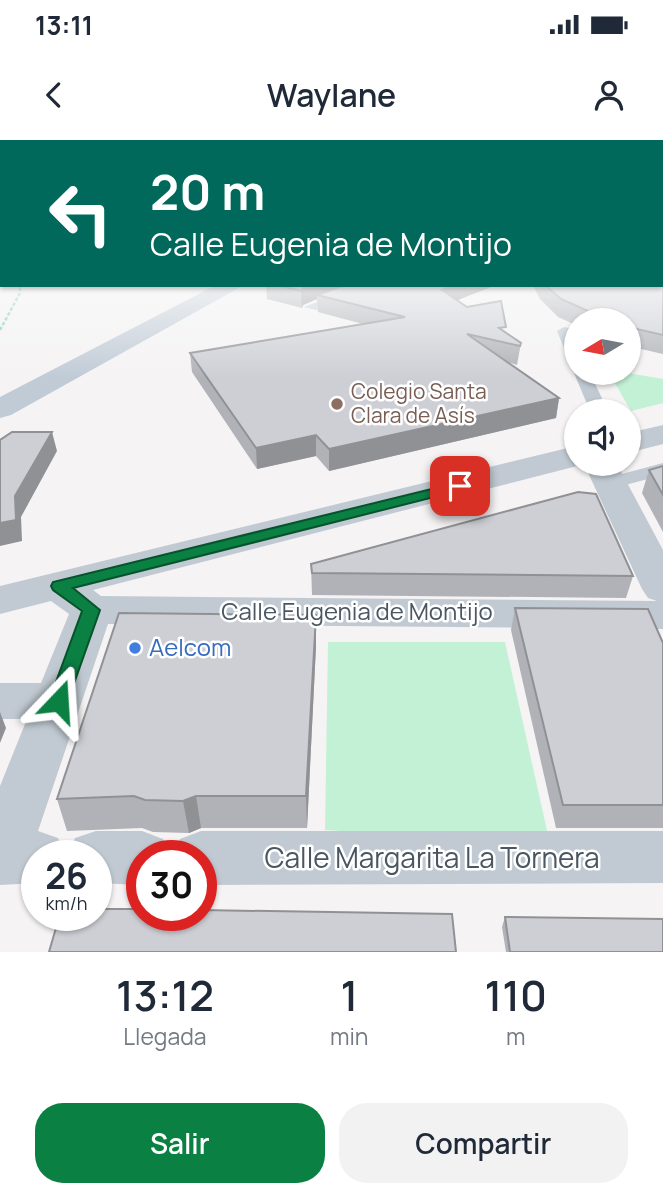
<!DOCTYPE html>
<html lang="es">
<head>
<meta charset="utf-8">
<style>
	:root { --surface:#fff; --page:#f2f2f3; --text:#1f2937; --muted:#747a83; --accent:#0b8043 }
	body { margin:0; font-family:Manrope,sans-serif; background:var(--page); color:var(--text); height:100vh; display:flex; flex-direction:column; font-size:26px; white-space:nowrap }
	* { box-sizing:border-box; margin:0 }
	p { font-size:23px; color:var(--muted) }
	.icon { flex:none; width:38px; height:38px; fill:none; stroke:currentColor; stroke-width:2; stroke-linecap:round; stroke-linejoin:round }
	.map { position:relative; height:812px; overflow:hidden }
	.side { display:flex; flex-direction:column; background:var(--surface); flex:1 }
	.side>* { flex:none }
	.hud { position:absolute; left:0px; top:0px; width:663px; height:147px; box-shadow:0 2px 5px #0004; background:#00695c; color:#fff; overflow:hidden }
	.needle { width:46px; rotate:260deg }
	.tools { position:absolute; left:564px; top:168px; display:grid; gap:14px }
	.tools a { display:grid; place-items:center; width:77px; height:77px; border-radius:50%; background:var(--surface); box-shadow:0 2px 5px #0004; font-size:35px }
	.speed { position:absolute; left:21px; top:700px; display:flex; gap:14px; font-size:35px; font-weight:700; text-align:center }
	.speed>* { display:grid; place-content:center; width:91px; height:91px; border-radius:50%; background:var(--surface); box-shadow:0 2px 5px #0004; line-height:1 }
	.speed small { font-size:18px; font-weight:400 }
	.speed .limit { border:10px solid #d22; background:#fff; color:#111 }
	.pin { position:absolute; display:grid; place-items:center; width:60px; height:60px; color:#fff; margin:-30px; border-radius:14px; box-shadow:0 4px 10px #0006 }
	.me { position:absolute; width:77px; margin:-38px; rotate:20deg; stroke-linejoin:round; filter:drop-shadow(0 0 5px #0008) }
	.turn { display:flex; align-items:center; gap:24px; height:147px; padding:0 35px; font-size:32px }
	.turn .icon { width:91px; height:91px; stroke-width:2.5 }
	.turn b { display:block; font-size:49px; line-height:60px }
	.eta { display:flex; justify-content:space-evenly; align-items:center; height:119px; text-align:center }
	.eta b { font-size:42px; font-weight:600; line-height:49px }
	.primary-button { display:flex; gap:14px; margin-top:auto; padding:14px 35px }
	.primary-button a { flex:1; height:80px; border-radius:28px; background:var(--accent); color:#fff; font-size:28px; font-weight:600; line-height:80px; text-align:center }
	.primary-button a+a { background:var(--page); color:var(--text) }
	.status { display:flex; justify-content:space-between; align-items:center; height:49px; padding:0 35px; background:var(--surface); direction:ltr }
	.status svg { height:19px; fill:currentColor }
	header { display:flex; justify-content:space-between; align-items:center; height:91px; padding:0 35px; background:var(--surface); font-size:32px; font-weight:600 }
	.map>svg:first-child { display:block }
	.green { fill:#c3f1d5 }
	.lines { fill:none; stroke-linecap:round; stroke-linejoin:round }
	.path { stroke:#7ad0a6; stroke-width:2.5; stroke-dasharray:3.5 2; stroke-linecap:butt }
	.lane { fill:#c1cad2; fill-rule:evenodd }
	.street { fill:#c1cad2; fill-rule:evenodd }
	.secondary { fill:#c1cbd6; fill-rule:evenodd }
	.wall { fill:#b0b2b7 }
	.shaded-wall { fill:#909195 }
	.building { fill:#cdcfd5; stroke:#909195; stroke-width:2 }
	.route { fill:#0b8043; stroke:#07532c; stroke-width:2 }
	.education-dot { fill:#8d6e63; stroke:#fff; stroke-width:2.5 }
	.shop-dot { fill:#3f7fe0; stroke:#fff; stroke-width:2.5 }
	.labels { text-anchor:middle; stroke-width:5; stroke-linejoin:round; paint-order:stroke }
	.far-education-label { font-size:21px; fill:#785e54; stroke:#fff; text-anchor:start }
	.street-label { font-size:24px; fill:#4a5661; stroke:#fff }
	.shop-label { font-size:24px; fill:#366cbe; stroke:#fff; text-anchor:start }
	.near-street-label { font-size:28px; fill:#4a5661; stroke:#fff }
</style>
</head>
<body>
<div class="status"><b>13:11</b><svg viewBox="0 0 49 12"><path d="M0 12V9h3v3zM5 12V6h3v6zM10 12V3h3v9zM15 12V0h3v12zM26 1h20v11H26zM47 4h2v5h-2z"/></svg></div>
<header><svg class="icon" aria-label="back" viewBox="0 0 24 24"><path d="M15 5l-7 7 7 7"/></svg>Waylane<svg class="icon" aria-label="person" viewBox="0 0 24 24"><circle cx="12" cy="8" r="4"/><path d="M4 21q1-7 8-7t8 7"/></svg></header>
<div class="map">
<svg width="663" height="812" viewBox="0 0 663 812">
	<rect width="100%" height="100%" fill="#f5f3f3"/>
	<g class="green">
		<polygon points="609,233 628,233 663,239 663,263 631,271"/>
		<polygon points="328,502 505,502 550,704 325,690"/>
	</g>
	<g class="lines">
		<polyline class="path" points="0,190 20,153 20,145"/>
		<g class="lane">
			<polygon points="362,145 382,145 316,170 304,167"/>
			<polygon points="564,187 569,188 576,200 576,223 568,218 557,191"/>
			<polygon points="576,230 590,233 608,271 590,271 574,233"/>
			<polygon points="663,323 663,335 610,349 600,343 603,339"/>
		</g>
		<g class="street">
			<polygon points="663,285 663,304 628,313 628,293"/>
			<polygon points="576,306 576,324 585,324 93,450 101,456 657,461 648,458 642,449 584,324 617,324 663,410 663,489 108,484 38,691 58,698 66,716 37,716 37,743 0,745 0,646 27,579 0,579 0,543 41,543 69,474 51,461 0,474 0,446"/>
			<polygon points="96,691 142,691 163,699 170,716 142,716 142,745 96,743 96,716 67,716 75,698"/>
			<polygon points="201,691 663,691 663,743 201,745 201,716 173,716 180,699"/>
		</g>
		<polygon class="secondary" points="216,145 244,145 11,275 0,278 0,257"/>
	</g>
	<g class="wall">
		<polygon points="663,124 663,214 628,206 628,180 576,180 576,185 558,177 540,159 533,145 662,145"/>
		<polygon points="266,145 496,145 457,160 521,203 517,225 508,222 559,258 556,278 329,331 316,316 257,329 192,232 190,213 363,184 318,172 317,159 303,165 302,168 267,159"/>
		<polygon points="663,326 663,392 642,353 649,330"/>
		<polygon points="311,424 633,436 626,458 312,455"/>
		<polygon points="515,468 663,503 663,688 556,688 511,490"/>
		<polygon points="316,475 316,506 307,688 201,688 189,693 153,692 142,688 67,691 57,659"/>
		<polygon points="505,777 663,812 506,812 502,787"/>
	</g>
	<g class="shaded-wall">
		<polygon points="310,145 354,145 317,155 317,159 303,165 302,168 301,151 303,148"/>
		<polygon points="454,145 496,145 440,167 442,150"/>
		<polygon points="559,258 556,278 329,331 329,309"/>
		<polygon points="52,292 57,311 21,377 22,401 0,406 0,383"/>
		<polygon points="316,295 316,316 257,329 256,308"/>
		<polygon points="316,475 316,506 307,688 306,656"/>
		<polygon points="0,572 6,588 0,603"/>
		<polygon points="196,656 201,688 189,693 183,661"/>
	</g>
	<g class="building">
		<polygon points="662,124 663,124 663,195 628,187 628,180 608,180 561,159 545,145 662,145"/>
		<polygon points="277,145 310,145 303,148 301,151"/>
		<polygon points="345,145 454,145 442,150 467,167 501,161 506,187 499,188 521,203 520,206 467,194 559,258 329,309 316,295 256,308 190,213 405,177 317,155"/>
		<polygon points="12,292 52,292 15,356 16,380 0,383 0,300"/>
		<polygon points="663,326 663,355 649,330"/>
		<polygon points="578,352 596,354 633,436 312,433 311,424"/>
		<polygon points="515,468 648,469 663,503 663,665 563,665"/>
		<polygon points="119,473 316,475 306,656 196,656 183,661 145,660 134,656 57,659"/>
		<polygon points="96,769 142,769 142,775 201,775 201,770 452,774 456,812 49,812 58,781 85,782 86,775 96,775"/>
		<polygon points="505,777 663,779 663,812 510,812"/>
	</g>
	<linearGradient id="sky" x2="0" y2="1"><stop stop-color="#85c3ea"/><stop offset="0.52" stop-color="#fafafa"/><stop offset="1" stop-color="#fafafa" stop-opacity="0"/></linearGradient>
	<rect width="663" height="238" fill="url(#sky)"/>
	<polygon class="route" points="460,342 466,343 466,349 73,448 100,470 66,566 52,566 49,561 82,471 53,450 51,446 53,442"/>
	<circle class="education-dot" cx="337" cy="264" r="7"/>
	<circle class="shop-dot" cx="135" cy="508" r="7"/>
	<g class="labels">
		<g class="far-education-label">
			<text x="351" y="259">Colegio Santa<tspan x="351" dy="24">Clara de Asís</tspan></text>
		</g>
		<g class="street-label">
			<text x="357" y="480">Calle Eugenia de Montijo</text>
		</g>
		<g class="shop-label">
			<text x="149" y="516">Aelcom</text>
		</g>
		<g class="near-street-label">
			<text x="432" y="728">Calle Margarita La Tornera</text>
		</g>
	</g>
</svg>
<div class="tools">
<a><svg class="needle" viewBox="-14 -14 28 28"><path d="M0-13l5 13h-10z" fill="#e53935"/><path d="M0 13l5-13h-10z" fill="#747a83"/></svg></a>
<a><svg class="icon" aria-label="sound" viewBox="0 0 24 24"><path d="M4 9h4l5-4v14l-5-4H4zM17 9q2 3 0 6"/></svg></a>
</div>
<div class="speed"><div>26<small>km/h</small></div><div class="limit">30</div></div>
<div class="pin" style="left:460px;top:346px;background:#d93025"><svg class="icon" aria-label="arrive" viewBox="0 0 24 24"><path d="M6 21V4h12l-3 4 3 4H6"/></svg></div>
<svg class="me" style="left:59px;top:561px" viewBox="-20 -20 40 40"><path d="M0-17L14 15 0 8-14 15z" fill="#0b8043" stroke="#fff" stroke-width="4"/></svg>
<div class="hud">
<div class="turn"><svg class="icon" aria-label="left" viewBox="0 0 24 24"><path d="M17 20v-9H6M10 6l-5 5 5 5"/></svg><div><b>20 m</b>Calle Eugenia de Montijo</div></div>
</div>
</div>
<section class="side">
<div class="eta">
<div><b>13:12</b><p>Llegada</p></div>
<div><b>1</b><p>min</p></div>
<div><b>110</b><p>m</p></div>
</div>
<div class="primary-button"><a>Salir</a><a>Compartir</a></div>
</section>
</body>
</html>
